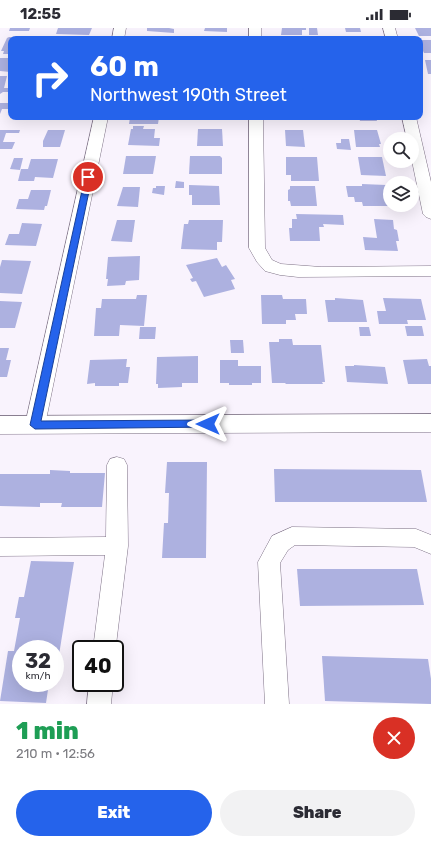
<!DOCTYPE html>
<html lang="en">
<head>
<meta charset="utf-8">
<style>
	:root { --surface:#fff; --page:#f2f2f3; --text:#2b2b33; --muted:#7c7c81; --accent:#2563eb }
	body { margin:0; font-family:Rubik,sans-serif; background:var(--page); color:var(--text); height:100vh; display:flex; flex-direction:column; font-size:15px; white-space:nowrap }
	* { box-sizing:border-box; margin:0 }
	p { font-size:13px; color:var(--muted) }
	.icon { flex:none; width:22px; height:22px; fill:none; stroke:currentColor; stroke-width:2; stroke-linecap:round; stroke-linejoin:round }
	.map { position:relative; height:676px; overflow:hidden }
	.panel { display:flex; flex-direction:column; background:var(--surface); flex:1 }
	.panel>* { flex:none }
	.banner { position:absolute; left:8px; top:8px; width:415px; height:84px; border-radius:8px; box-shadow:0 4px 16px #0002; background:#2563eb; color:#fff; overflow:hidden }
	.tools { position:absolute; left:383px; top:104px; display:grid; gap:8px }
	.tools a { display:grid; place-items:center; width:36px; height:36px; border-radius:50%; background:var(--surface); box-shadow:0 4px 16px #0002; font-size:20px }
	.speed { position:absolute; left:12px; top:612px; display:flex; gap:8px; font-size:20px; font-weight:700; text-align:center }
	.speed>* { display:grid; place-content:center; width:52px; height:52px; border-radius:50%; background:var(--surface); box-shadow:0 4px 16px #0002; line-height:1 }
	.speed small { font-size:10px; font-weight:400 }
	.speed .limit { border:2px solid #111; border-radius:6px; background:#fff; color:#111 }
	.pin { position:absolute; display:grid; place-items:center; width:34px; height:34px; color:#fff; margin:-17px; border:2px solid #fff; border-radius:50%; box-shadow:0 1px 4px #0007 }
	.me { position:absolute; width:44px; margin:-22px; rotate:270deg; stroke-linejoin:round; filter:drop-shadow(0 0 3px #0008) }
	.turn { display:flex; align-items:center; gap:14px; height:84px; padding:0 16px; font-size:18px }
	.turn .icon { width:52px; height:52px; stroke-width:2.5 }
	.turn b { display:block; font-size:28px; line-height:34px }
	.round { display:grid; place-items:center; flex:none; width:42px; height:42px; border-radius:21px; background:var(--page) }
	.headline { display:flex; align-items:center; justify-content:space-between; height:68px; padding:0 16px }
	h1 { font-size:24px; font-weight:800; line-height:30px; color:#1e9e55 }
	.primary-button { display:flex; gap:8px; margin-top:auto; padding:8px 16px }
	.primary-button a { flex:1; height:46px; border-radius:24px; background:var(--accent); color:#fff; font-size:16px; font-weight:800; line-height:46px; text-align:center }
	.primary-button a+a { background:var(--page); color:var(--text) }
	.status { display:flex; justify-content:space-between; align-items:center; height:28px; padding:0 20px; background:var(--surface); direction:ltr }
	.status svg { height:11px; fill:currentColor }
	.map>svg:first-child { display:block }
	.building { fill:#adb1e0 }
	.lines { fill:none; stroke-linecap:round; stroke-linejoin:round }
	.minor-casing { stroke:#7e7286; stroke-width:1 }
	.tertiary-casing { stroke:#7e7286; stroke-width:1 }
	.minor { fill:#fff; fill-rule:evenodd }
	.tertiary { fill:#fff; fill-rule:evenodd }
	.route { fill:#2563eb; stroke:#184099 }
</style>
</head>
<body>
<div class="status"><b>12:55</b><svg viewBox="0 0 49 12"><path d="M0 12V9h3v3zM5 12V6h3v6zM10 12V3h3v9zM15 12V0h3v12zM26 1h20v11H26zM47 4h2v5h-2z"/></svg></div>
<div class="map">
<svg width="431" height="676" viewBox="0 0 431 676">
	<rect width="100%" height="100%" fill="#f9f3fd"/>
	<g class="building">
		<polygon points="10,0 30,0 29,3 9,3"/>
		<polygon points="58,0 92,0 89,7 56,6"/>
		<polygon points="147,0 169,0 174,1 174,5 147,3"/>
		<polygon points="205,0 227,0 227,4 204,3"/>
		<polygon points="282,0 306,0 306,2 302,2 302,7 281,7"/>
		<polygon points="309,0 317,0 318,7 309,7"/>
		<polygon points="345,0 360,0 361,4 346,4"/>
		<polygon points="415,0 431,0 431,8 419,8"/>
		<polygon points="9,9 31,9 30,11 11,11 11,26 3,26 4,23 1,23 7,10"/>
		<polygon points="420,12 431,12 431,25 424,25 420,17 422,17"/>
		<polygon points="0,30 11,30 10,44 0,43"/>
		<polygon points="425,32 431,32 431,46 428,46"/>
		<polygon points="0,48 7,48 4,60 11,60 11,64 3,64 0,66"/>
		<polygon points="0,75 11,75 11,81 2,81 0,86"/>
		<polygon points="43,89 67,89 67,91 42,91"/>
		<polygon points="130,89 159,89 158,96 129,96"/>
		<polygon points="197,89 225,89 225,92 196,92"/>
		<polygon points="285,89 309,89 310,92 285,92"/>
		<polygon points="359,89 376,89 377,93 360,93"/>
		<polygon points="133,98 144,98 143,101 155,101 154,110 160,110 159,118 128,117 131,101 133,101"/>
		<polygon points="198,101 222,101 223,118 197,118"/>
		<polygon points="0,102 20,102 19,105 6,105 3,114 15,114 12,121 0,121"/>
		<polygon points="48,102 65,102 60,119 43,119 43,113"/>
		<polygon points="285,102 303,102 305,119 286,118"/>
		<polygon points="354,102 377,102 381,116 379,116 380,119 356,119"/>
		<polygon points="341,111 349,111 351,122 337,121 336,115 341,115"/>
		<polygon points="126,128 156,128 153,146 123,146"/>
		<polygon points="190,128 220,128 222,130 222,146 189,146"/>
		<polygon points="286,129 317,129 319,153 291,153 291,147 286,147"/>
		<polygon points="358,129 382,129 386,148 361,147"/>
		<polygon points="14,130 23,130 20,142 10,141"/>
		<polygon points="31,131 58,131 53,150 35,149 34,153 18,153 21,141 28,141"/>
		<polygon points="176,153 184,154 184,160 175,160"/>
		<polygon points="362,156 386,157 389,158 390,178 363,178 362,174 355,174 354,169 348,169 346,158 362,158"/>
		<polygon points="189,157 219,158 220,177 192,177 192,167 189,167"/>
		<polygon points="156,158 165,158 164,167 152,165 153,160 156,160"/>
		<polygon points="290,158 315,158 317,178 291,178 290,173 288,173 288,162 290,161"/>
		<polygon points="123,159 140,159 138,179 117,178"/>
		<polygon points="31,162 51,162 47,178 45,178 44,182 16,181 19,171 28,171"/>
		<polygon points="296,186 343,187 344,197 323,196 324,199 319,199 320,213 290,213 289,200 292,200 292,191 297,191"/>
		<polygon points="374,191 393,192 394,201 397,202 399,213 396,213 398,223 365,222 363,209 377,210"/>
		<polygon points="117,192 135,192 132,214 111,213"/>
		<polygon points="189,192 223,192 222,214 217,214 217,222 181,221 184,196 188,196"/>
		<polygon points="22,195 42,196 36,218 5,217 9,206 19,206"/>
		<polygon points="140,228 139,252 126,253 125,257 107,258 108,251 106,251 108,229"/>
		<polygon points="217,230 222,239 226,237 235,251 231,252 235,261 204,269 196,253 192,254 190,251 193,250 186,237"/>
		<polygon points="2,232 31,233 22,266 0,265 0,239"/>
		<polygon points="137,267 147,267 144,298 120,297 119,308 94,308 96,280 101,280 102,271 136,271"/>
		<polygon points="261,267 282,267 283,271 306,271 307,286 295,286 296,292 286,292 286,296 262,296"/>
		<polygon points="335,270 363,272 367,294 328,294 325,272 335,272"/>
		<polygon points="383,270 421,271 426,292 407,292 408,296 379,296 377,283 386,283"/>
		<polygon points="0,273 22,274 15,300 0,300"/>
		<polygon points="405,298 422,298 424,308 407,308"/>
		<polygon points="140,299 156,299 155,311 139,311"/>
		<polygon points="359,299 369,299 371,308 360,308"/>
		<polygon points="279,311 292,311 293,317 321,317 325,354 322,354 323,356 286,356 285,355 272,355 269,314 279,314"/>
		<polygon points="230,312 243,312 244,325 231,325"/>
		<polygon points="0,320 9,320 6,332 11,332 7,349 0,349"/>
		<polygon points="198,328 198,355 182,355 182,359 158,360 158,356 156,356 157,329"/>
		<polygon points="127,331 126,339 130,339 128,355 119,355 119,358 95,358 95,355 87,356 90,332"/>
		<polygon points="427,331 429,338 431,338 431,356 408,356 403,332"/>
		<polygon points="220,332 238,332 238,338 261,338 261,355 252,355 252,357 229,357 229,355 220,355"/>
		<polygon points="354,337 385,339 388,356 347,354 345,338 354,338"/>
		<polygon points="167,434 207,434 206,530 162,530 164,495 168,495 169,465 165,465"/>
		<polygon points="274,441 421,442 427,474 275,474"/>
		<polygon points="50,442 70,443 70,445 105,445 102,479 61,479 62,475 40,475 40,479 0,478 0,446 50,446"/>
		<polygon points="31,533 74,534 58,633 55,632 55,621 21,621 21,655 49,655 46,675 0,673 8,623 14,623 20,590 15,590 19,569 24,569"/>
		<polygon points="297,541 417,541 424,577 300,578"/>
		<polygon points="322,628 428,631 431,651 431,676 325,673"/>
	</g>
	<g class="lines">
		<defs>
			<g id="minor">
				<polygon points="114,0 126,0 124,11 112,11"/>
				<rect x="249" y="0" width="12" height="11"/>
				<polygon points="383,0 395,0 398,11 386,11"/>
				<polygon points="94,89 108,89 45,397 42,402 35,404 28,402 25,397"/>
				<polygon points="249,89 263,89 265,220 272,232 281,236 321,239 431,238 431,248 298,249 280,247 265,243 257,234 249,220"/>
				<polygon points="402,89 416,89 431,154 431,191 426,189 423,186 412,133 412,111 407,111"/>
				<polygon points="117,429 124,431 127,437 128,518 115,625 115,621 93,621 105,527 0,528 0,510 106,509 107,437 110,431"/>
				<polygon points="292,499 416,501 431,507 431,526 414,519 295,517 288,522 280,535 289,676 265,676 258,534 272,508"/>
				<polygon points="89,655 113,655 111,676 87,676"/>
			</g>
			<polygon id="tertiary" points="431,386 431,404 0,406 0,388"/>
		</defs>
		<use href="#minor" class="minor-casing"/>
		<use href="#tertiary" class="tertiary-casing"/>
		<use href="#minor" class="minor"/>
		<use href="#tertiary" class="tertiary"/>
	</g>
	<polygon class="route" points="88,147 92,149 41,393 208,392 213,396 212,399 35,401 30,397 85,149"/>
</svg>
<div class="tools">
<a><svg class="icon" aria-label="search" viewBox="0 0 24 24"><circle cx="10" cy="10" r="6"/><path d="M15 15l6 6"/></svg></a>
<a><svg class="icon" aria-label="layers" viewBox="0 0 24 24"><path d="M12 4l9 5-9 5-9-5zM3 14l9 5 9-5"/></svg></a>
</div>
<div class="speed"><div>32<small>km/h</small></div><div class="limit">40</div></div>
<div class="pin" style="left:88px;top:149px;background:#d93025"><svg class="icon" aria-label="arrive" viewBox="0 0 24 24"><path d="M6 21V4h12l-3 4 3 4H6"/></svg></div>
<svg class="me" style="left:208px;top:396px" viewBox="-20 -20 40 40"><path d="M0-17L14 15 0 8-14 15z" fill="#2563eb" stroke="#fff" stroke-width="4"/></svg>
<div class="banner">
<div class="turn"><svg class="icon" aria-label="right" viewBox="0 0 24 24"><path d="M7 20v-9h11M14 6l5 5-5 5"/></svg><div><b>60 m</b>Northwest 190th Street</div></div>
</div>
</div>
<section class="panel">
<div class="headline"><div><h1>1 min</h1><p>210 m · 12:56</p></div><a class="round" style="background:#d93025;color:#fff"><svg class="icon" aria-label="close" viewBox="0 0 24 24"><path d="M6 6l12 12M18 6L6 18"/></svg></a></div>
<div class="primary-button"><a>Exit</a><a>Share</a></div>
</section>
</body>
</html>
